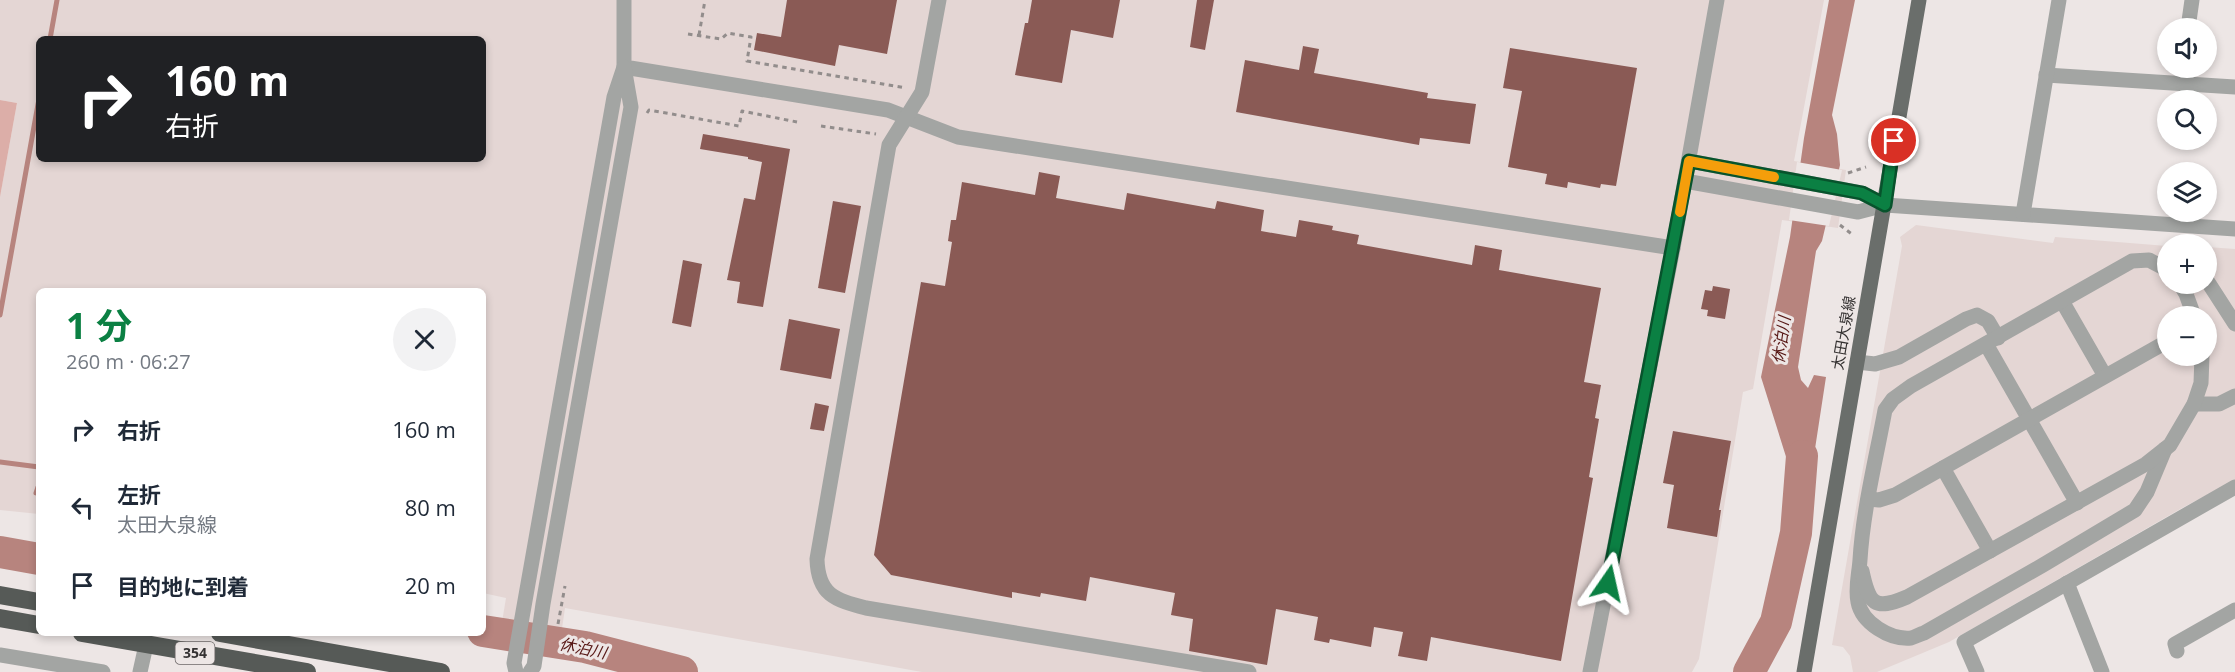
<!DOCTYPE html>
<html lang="ja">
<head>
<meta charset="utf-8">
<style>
	:root { --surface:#fff; --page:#f2f2f3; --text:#1f2937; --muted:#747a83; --accent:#0b8043 }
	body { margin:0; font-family:"Open Sans","Noto Sans JP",sans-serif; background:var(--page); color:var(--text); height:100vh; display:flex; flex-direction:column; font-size:22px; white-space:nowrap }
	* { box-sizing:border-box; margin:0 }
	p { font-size:20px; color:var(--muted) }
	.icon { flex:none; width:33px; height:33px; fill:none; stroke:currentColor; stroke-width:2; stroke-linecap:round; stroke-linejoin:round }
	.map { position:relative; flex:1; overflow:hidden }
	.panel { position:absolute; left:36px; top:288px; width:450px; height:348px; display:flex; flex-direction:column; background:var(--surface); border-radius:9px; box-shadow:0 3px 9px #0003 }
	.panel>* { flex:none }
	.banner { position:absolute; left:36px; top:36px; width:450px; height:126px; border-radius:9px; box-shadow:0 3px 9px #0003; background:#202124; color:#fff; overflow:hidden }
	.tools { position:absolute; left:2157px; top:18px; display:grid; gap:12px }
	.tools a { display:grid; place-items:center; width:60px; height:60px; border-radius:50%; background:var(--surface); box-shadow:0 3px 9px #0003; font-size:30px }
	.pin { position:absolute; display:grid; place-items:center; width:51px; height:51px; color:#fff; margin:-26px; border:3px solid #fff; border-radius:50%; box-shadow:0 2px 6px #0007 }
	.me { position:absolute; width:66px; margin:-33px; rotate:11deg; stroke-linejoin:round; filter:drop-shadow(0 0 4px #0008) }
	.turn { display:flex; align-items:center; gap:21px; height:126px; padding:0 30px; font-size:27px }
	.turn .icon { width:78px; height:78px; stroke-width:2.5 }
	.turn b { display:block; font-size:42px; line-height:51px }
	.round { display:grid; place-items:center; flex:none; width:63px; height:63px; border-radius:32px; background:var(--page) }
	.headline { display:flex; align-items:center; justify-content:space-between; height:102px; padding:0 30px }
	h1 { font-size:36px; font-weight:700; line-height:45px; color:var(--accent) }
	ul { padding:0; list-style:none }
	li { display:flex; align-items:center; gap:18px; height:78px; padding:0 30px }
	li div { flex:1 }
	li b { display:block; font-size:22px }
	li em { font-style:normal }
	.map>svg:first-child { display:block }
	.built { fill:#e4d6d4; fill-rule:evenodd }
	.green { fill:#dcaea8 }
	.water { fill:#b7847e }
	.pier { fill:#ede6e5 }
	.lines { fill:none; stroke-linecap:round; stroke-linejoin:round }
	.stream { stroke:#b7847e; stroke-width:5 }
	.river { stroke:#b7847e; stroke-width:32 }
	.building { fill:#8a5a55 }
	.path { stroke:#928d8c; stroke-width:3; stroke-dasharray:4.5 4.5; stroke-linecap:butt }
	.minor { stroke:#a3a5a3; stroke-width:15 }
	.major { stroke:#6a6e6b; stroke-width:15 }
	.highway { stroke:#565a57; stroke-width:18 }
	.route-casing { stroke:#07532c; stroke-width:15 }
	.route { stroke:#0b8043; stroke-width:10 }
	.slow { stroke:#f59e0b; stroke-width:10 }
	.labels { text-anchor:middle; stroke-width:6; stroke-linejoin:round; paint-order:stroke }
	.shield { fill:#ede6e5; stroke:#6c6767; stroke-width:1.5 }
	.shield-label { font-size:14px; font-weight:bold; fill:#343131 }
	.street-label { font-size:15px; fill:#343131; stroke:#ede6e5 }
	.water-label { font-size:16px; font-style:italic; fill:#561614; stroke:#ede6e5 }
</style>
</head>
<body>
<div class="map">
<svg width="2235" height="672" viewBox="0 0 2235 672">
	<rect width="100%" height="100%" fill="#ede6e5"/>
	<g class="built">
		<path d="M 0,0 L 1824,0 L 1794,161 L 1846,170 L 1838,228 L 1782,220 L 1753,389 L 1743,392 L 1699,659 L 1692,672 L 922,672 L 565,608 L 558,656 L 498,646 L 506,598 L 483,593 L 483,291 L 39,291 L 39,514 L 0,510 L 0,197 L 17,103 L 0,100 ZM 39,39 L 483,39 L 483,159 L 39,159 Z"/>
		<path d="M 1916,225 L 2053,243 L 2055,237 L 2167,246 L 2168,284 L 2206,284 L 2207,247 L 2235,249 L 2235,480 L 2182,508 L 1949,642 L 1877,672 L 1853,672 L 1850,656 L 1843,647 L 1832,645 L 1902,246 L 1900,237 ZM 2168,316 L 2206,316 L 2206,356 L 2168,356 Z"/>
	</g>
	<polygon class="green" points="0,100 17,103 0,197"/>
	<polygon class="water" points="1829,0 1855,0 1832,115 1837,134 1840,165 1822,241 1816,251 1798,367 1801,380 1808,388 1814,375 1826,377 1809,488 1799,498 1761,377 1790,237 1804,138"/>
	<polygon class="pier" points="1797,162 1842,170 1829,226 1789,220"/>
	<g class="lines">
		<g class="stream">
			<polyline points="50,39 57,0"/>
			<polyline points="0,315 39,99"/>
			<polyline points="0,462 39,467"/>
			<polyline points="38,487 36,493 39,493"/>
		</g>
		<g class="river">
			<polyline points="0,552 39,559"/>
			<polyline points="483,631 585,647 682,672"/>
			<polyline points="1749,672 1776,622 1796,533 1802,456"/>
		</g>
	</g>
	<g class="building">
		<polygon points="787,0 897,0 887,54 839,45 835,66 754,50 757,33 781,37"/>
		<polygon points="1032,0 1120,0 1113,38 1071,30 1062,83 1015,75 1025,23 1028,23"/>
		<polygon points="1197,0 1214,0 1205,50 1190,47"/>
		<polygon points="1303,46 1319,49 1314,73 1428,93 1427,98 1476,104 1470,144 1420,138 1419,145 1236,112 1245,60 1299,70"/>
		<polygon points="1510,48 1637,68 1616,186 1601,184 1600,188 1568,182 1567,188 1545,184 1547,174 1508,167 1522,91 1503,88"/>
		<polygon points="703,134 790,149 763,307 737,303 740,282 727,280 744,198 755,200 762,162 748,159 748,157 700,149"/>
		<polygon points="1039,172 1060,176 1056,198 1124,210 1127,193 1215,209 1217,201 1264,210 1261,231 1296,237 1299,220 1333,226 1332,230 1359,235 1357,244 1472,265 1475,245 1502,250 1499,270 1601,288 1584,382 1601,385 1595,418 1599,419 1589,477 1593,478 1561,661 1431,637 1427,661 1398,656 1403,632 1374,627 1371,647 1330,639 1329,643 1314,640 1318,617 1276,609 1267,665 1189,651 1193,619 1171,615 1175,593 1090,577 1086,601 1041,593 1040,597 1012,592 1012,598 891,575 874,555 921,282 945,286 952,242 948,241 951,220 956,220 962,182 1035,195"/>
		<polygon points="833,201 861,206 845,293 818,288"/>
		<polygon points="683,260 702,264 691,327 672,323"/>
		<polygon points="1713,286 1730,289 1725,319 1707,316 1708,310 1701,309 1705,290 1712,291"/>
		<polygon points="789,319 840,329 831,379 780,370"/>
		<polygon points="815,403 829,406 824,431 810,429"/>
		<polygon points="1673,431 1731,441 1719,510 1721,510 1717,537 1667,528 1674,485 1663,483"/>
	</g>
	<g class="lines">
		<g class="path">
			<polyline points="688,34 721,39 728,33 751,37 747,61 906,88"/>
			<polyline points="699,35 705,0"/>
			<polyline points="647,113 649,110 739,126 742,111 797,122"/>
			<polyline points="821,126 876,134"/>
			<polyline points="1848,173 1866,167"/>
			<polyline points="1840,225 1853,235"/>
			<polyline points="558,624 565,586"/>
		</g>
		<g class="minor">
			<polyline points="624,0 624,67 888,110 958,137 1673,248"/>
			<path d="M 939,0 L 922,92 L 889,145 L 817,559 C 818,595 835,600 866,608 L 1249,672"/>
			<polyline points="2188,28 2192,0"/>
			<polyline points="2046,75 2235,87"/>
			<polyline points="1689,161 1862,193 1885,205"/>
			<polyline points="1685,181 1858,212 1885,205 2235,229"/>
			<polyline points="2023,214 2059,0"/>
			<polyline points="2206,279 2235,324"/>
			<polyline points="2180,284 2186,294 2194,316"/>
			<polyline points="2062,301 2105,376"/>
			<polyline points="1986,344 2077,503"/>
			<polyline points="1857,362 1875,364 1899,357 1966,319 1977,315 1988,321 1998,338"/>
			<polyline points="2194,404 2219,404 2235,396"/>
			<path d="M 2165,449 L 2147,492 L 2135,510 L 2043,565 L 1924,633 C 1920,634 1915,637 1911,638 C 1890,640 1862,623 1858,602 C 1855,588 1859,574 1860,560 C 1863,510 1876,459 1885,410 L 1893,399 L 1911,386 L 2132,261 L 2149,260 L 2168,270"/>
			<polyline points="1943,468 1990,551"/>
			<polyline points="1869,499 1879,500 1895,495 2168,341"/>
			<path d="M 1862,571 C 1869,604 1874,611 1907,597 L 2146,464 L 2170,445 L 2194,404 L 2201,383 L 2202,356"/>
			<polyline points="2067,583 2102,672"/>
			<polyline points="2177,651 2175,644 2235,610"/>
			<polyline points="0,655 103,672"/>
			<polyline points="140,672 146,645"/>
			<polyline points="516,672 514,663 614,97 624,67 631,107 543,604 534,666 530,672"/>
			<polyline points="1590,672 1673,248 1717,0"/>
			<polyline points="1977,672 1964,642 2235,487"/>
		</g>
		<polyline class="major" points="1804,672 1919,0"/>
		<g class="highway">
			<polyline points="0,595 39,602"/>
			<polyline points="0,618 39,625"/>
			<polyline points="82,633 307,672"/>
			<polyline points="220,633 441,672"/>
		</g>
	</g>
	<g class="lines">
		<defs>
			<polyline id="route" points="1608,583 1689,161 1862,193 1885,205 1894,141"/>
		</defs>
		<use href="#route" class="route-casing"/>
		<use href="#route" class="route"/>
		<polyline class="slow" points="1680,212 1689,161 1774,177"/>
	</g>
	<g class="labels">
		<rect class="shield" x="175.5" y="642" width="39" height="22" rx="4.5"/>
		<g class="shield-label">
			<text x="195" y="658">354</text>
		</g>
		<g class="street-label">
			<text transform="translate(1844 333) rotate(-80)" y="5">太田大泉線</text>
		</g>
		<g class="water-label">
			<text transform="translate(1781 340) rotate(-82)" y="6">休泊川</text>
			<text transform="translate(583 648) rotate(12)" y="6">休泊川</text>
		</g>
	</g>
</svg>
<div class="tools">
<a><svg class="icon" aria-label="sound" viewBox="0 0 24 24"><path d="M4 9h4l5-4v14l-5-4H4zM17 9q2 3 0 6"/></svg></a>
<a><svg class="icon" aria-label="search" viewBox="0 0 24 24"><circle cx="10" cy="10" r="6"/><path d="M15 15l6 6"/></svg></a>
<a><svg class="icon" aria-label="layers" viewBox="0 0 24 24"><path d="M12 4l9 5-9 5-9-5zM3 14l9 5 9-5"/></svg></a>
<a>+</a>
<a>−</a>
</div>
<div class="pin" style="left:1894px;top:141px;background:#d93025"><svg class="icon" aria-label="arrive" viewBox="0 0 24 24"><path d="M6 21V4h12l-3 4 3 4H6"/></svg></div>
<svg class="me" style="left:1608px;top:583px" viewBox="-20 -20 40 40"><path d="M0-17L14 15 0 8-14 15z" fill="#0b8043" stroke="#fff" stroke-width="4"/></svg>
<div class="banner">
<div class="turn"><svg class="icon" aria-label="right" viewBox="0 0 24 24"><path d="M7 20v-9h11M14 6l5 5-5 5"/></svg><div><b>160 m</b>右折</div></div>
</div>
<section class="panel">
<div class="headline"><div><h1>1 分</h1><p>260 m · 06:27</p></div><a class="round"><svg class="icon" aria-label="close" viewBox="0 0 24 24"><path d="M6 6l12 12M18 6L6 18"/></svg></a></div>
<ul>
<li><svg class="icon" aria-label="right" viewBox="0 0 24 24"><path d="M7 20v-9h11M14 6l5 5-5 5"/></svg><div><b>右折</b></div><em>160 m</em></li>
<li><svg class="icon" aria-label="left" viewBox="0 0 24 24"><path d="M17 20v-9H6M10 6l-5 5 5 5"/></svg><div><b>左折</b><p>太田大泉線</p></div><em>80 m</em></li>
<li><svg class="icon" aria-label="arrive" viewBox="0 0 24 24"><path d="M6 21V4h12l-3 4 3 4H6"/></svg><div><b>目的地に到着</b></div><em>20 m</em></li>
</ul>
</section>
</div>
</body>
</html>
